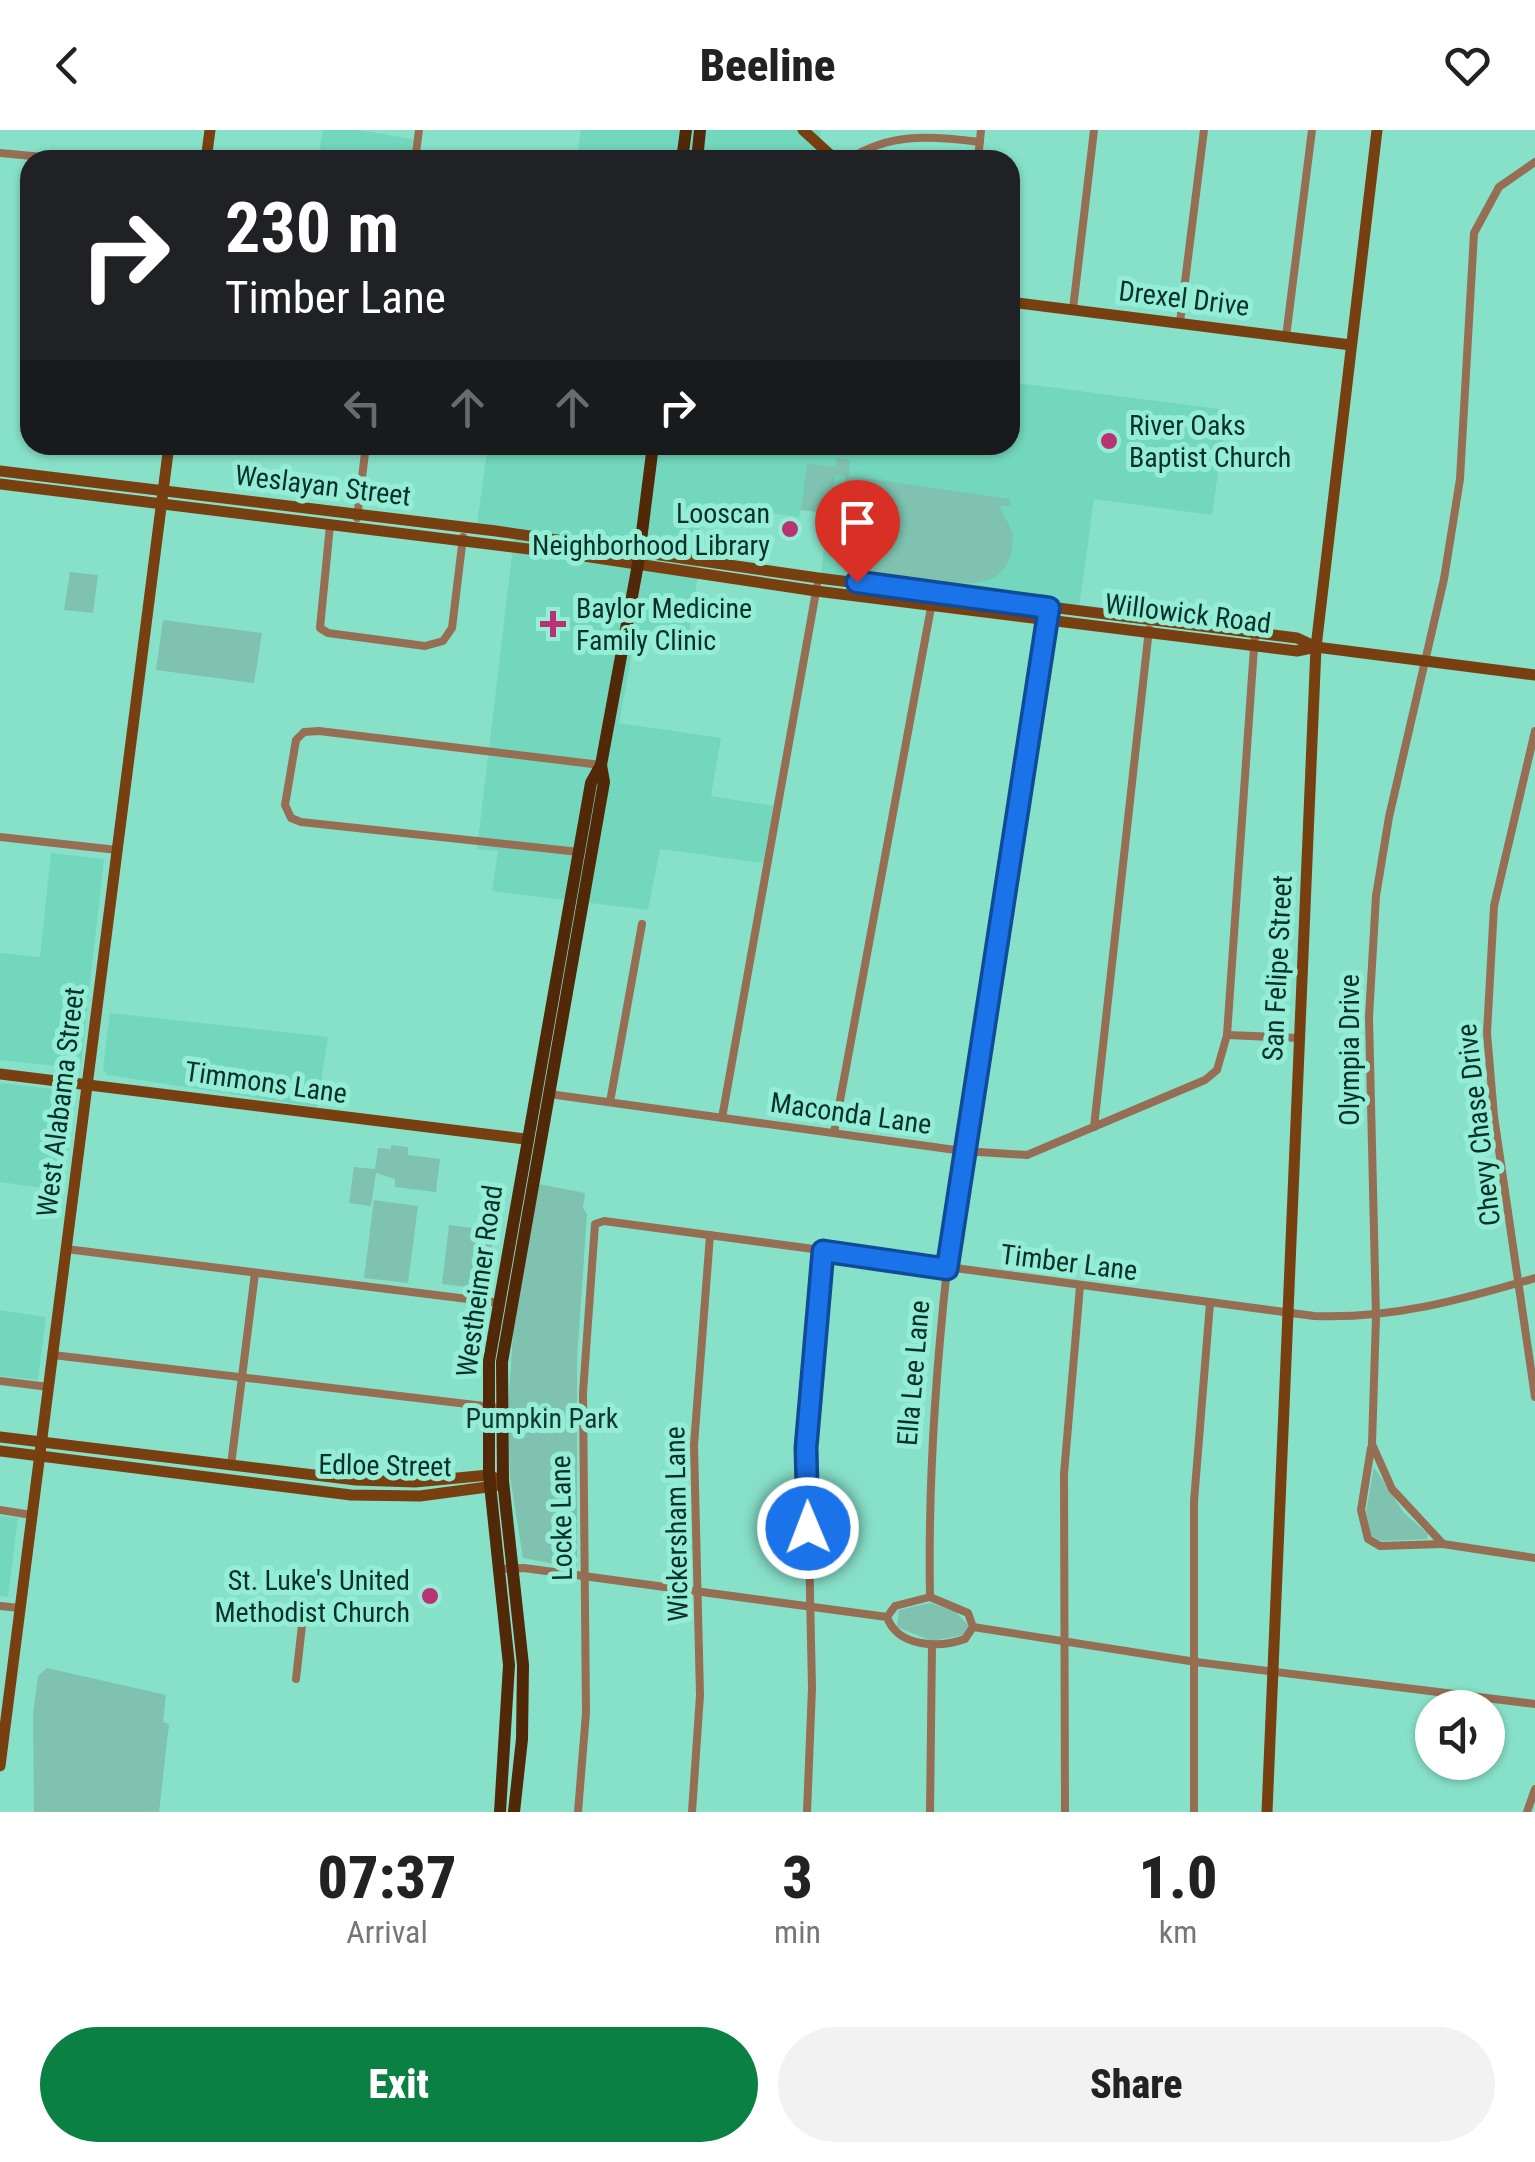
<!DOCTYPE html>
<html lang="en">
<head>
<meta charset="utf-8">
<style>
	:root { --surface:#fff; --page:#f2f2f2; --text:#222; --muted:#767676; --accent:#0b8043 }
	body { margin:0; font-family:"Roboto Condensed",sans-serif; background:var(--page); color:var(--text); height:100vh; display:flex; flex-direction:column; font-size:38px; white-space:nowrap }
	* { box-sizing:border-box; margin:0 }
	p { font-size:32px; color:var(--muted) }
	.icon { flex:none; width:55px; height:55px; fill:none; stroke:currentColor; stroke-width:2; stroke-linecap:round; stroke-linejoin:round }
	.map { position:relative; height:1682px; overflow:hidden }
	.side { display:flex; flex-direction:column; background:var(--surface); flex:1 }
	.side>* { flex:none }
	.top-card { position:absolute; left:20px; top:20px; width:1000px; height:305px; border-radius:30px; box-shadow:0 2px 8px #0004; background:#202124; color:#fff; overflow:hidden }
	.buttons { position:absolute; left:1415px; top:1560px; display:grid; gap:20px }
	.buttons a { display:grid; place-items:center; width:90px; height:90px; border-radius:50%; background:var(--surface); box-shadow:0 2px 8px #0004; font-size:50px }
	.pin { position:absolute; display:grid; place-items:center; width:85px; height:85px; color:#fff; margin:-102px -42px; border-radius:50% 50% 50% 0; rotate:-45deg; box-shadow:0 0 10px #0007 }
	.pin .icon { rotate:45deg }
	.me { position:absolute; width:110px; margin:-55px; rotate:359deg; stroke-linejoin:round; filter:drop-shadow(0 0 8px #0008) }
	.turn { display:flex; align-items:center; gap:35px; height:210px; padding:0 40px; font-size:45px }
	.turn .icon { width:130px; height:130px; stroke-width:2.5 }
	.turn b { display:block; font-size:70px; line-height:85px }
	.lanes { display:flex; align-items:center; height:95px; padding:0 40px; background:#0003; justify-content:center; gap:50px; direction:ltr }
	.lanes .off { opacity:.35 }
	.eta { display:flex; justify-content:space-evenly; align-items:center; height:170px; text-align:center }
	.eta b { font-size:60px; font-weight:800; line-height:70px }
	.primary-button { display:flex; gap:20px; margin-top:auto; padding:20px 40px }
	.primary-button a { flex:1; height:115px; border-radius:60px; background:var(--accent); color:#fff; font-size:40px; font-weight:800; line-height:115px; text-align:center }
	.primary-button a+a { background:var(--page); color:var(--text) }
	header { display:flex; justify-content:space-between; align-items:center; height:130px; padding:0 40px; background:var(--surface); font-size:45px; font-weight:800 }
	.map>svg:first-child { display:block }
	.built { fill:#72d7bc }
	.green { fill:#7ec2af }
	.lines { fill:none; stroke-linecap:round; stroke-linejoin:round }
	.street { stroke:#966e54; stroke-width:8 }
	.secondary { stroke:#783f11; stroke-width:11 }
	.primary { stroke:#512909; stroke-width:12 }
	.route-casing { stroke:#114b97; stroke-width:25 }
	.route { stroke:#1a73e8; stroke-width:18 }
	.poi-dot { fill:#b83274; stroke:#94eed6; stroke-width:4 }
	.labels { text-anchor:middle; stroke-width:10; stroke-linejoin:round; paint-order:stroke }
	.street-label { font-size:28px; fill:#093128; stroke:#94eed6 }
	.poi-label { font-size:28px; fill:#093128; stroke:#94eed6; text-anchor:start }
	.park-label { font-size:28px; fill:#13382f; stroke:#94eed6 }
</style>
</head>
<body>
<header><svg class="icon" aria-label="back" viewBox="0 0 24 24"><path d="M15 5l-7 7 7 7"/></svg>Beeline<svg class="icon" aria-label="heart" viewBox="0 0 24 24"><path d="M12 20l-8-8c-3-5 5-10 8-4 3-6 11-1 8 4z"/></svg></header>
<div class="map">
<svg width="1535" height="1682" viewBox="0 0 1535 1682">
	<rect width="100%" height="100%" fill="#87e1c9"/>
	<g class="built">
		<polygon points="323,0 359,0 413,9 410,30 318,30"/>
		<polygon points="581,0 821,0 818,30 576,30"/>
		<polygon points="1010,252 1227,280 1212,385 1094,369 1079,478 821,443 828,384 801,380 799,387 703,374 696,425 701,427 688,508 636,502 619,593 721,608 711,666 774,676 763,733 660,719 648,780 492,761 498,721 477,719 515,400 477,394 488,315 1010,315"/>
		<polygon points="51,723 104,729 81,933 75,938 0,930 0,823 40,827"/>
		<polygon points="110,883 328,907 317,977 107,945 103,939"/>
		<polygon points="0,953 70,961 76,966 63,1061 0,1052"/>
		<polygon points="0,1180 46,1187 38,1250 0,1246"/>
		<polygon points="0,1386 18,1388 8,1467 0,1466"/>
	</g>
	<g class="green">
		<path d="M 837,328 L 850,330 L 849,346 L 1010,369 L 1010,376 L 999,376 L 1013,403 C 1015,467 957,454 915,448 C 896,445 872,446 855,437 C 818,418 830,376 855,355 L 845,354 L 845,346 L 835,345 L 830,383 L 801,380 L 807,334 L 835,337 Z"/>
		<polygon points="70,442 98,445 93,483 64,480"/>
		<polygon points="163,490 262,503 254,553 156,540"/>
		<polygon points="391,1015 408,1017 408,1025 440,1029 436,1062 395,1057 395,1049 376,1043 371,1076 349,1073 354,1037 375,1039 378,1018 391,1019"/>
		<polygon points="538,1054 585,1063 583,1078 587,1084 577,1229 577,1438 523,1428 510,1347 508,1279 513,1203"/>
		<polygon points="374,1070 418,1076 408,1153 364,1148"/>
		<polygon points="449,1095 494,1101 486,1159 442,1154"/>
		<polygon points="1374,1337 1404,1383 1428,1404 1427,1409 1381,1411 1370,1405 1366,1382"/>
		<polygon points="930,1473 955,1481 969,1496 963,1505 932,1511 897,1497 899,1480"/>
		<polygon points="47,1538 166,1565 163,1592 169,1594 159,1682 34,1682 33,1584 38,1546"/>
	</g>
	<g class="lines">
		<g class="street">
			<polyline points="0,23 76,30"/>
			<polyline points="415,30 419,0"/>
			<path d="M 848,30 C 889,2 933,6 980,12"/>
			<polyline points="978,30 981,0"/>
			<polyline points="1535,32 1499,57 1474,103 1460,349 1444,449 1389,687 1376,766 1369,887 1376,1187 1372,1314 1392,1359 1443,1414 1535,1428"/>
			<polyline points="1073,179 1094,0"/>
			<polyline points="1180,192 1204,0"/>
			<polyline points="1286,207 1312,0"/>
			<polyline points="357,388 366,315"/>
			<polyline points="330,395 320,498 328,503 425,516 443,511 452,498 463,407"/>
			<polyline points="1535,601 1494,776 1487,903 1494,986 1535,1267"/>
			<polyline points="0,707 117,720"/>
			<polyline points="579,722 301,692 291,688 285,675 296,610 304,602 319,601 601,635"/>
			<polyline points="1227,905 1299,908"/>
			<polyline points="549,964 963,1021 1027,1025 1205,950 1217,940 1227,905 1255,503"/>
			<polyline points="610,972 642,794"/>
			<polyline points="722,988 817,456"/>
			<polyline points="1094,997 1149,499"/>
			<polyline points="834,1003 932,472"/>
			<polyline points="66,1119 500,1173"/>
			<polyline points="53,1225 501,1278"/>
			<polyline points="0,1251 49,1257"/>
			<polyline points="1371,1318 1361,1380 1368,1409 1380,1416 1443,1414"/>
			<polyline points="231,1335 255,1143"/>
			<polyline points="0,1380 32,1385"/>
			<polyline points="500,1439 524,1438 887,1487"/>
			<path d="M 930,1467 C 924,1138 999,814 1045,490"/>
			<path d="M 930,1467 L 968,1483 L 973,1497 L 965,1509 C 940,1518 898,1518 887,1487 L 895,1476 Z"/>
			<polyline points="0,1476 20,1478"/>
			<polyline points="973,1497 1196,1532 1535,1574"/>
			<polyline points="296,1549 304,1477"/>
			<path d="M 578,1682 L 586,1583 L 583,1263 L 595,1094 L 604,1091 L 1314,1186 C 1392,1189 1461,1170 1535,1148"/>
			<polyline points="692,1682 700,1565 694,1315 710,1105"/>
			<polyline points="807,1682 812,1558 807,1319 823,1121"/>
			<polyline points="930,1682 932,1515"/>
			<polyline points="1065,1682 1064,1344 1080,1156"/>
			<polyline points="1194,1682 1194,1371 1210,1173"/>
			<polyline points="1527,1682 1535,1659"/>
		</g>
		<g class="secondary">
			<polyline points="803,0 836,30"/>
			<polyline points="206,30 210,0"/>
			<polyline points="1010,172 1351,215"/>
			<polyline points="0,341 496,401 818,448 1297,508 1316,517"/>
			<polyline points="0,354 577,425 816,461 1297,521 1316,517 1535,545"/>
			<polyline points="0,944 525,1009"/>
			<polyline points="0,1307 356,1350 415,1352 489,1345 497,1349"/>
			<polyline points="0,1321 351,1365 420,1366 495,1356"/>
			<polyline points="0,1636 169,315"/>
			<polyline points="1267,1682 1316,517 1377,0"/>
		</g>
		<g class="primary">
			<polyline points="682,30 686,0"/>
			<polyline points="697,30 700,0"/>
			<polyline points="500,1682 509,1535 489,1345 489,1231 591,653 601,635 638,434 653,315"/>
			<polyline points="514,1682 522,1609 523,1535 503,1351 502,1232 604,652 601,635"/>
		</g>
	</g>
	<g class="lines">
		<defs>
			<polyline id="route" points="808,1398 806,1318 823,1121 947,1139 1049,478 857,452"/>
		</defs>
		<use href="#route" class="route-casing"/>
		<use href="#route" class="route"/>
	</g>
	<g class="poi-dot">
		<circle cx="1109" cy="311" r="10"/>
		<circle cx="790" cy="399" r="10"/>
		<path d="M548 479h10v10h10v10h-10v10h-10v-10h-10v-10h10z"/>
		<circle cx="430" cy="1466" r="10"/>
	</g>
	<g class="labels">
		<g class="street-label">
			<text transform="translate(1184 168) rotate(7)" y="10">Drexel Drive</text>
			<text transform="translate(323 355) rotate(7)" y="10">Weslayan Street</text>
			<text transform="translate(1188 483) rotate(7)" y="10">Willowick Road</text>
			<text transform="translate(1277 838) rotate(-87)" y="10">San Felipe Street</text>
			<text transform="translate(1349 920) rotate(-90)" y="10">Olympia Drive</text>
			<text transform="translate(266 952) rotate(8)" y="10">Timmons Lane</text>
			<text transform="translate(60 972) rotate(-83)" y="10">West Alabama Street</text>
			<text transform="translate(851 983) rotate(8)" y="10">Maconda Lane</text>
			<text transform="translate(1478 995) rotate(-97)" y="10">Chevy Chase Drive</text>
			<text transform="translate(1069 1132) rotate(7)" y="10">Timber Lane</text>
			<text transform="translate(479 1151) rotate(-82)" y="10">Westheimer Road</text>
			<text transform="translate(913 1243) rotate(-85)" y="10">Ella Lee Lane</text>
			<text transform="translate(385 1335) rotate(1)" y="10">Edloe Street</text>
			<text transform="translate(561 1388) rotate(-91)" y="10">Locke Lane</text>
			<text transform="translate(676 1394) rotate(-91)" y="10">Wickersham Lane</text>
		</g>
		<g class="poi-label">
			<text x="1129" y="305">River Oaks<tspan x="1129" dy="32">Baptist Church</tspan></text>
			<text x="770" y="393" text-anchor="end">Looscan<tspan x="770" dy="32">Neighborhood Library</tspan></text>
			<text x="576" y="488">Baylor Medicine<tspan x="576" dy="32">Family Clinic</tspan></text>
			<text x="410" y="1460" text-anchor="end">St. Luke's United<tspan x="410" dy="32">Methodist Church</tspan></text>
		</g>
		<g class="park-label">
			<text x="542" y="1298">Pumpkin Park</text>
		</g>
	</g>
</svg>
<div class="buttons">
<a><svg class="icon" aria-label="sound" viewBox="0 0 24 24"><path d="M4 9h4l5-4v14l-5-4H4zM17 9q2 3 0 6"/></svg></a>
</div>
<div class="pin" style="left:857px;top:452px;background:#d93025"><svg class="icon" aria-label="arrive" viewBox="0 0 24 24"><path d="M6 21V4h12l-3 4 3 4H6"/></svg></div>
<svg class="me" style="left:808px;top:1398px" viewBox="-20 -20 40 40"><circle r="17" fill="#1a73e8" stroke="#fff" stroke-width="3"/><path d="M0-11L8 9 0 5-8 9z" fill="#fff"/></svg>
<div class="top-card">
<div class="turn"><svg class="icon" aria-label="right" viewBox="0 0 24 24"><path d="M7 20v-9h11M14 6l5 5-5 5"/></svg><div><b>230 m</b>Timber Lane</div></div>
<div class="lanes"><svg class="icon off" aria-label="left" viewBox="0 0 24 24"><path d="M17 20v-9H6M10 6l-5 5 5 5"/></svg><svg class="icon off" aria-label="ahead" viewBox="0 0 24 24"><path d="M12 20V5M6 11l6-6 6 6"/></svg><svg class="icon off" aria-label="ahead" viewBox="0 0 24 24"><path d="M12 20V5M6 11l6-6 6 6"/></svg><svg class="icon" aria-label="right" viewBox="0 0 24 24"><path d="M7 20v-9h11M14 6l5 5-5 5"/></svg></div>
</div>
</div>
<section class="side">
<div class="eta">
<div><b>07:37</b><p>Arrival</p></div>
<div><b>3</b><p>min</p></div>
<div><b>1.0</b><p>km</p></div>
</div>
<div class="primary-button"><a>Exit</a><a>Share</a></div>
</section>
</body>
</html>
